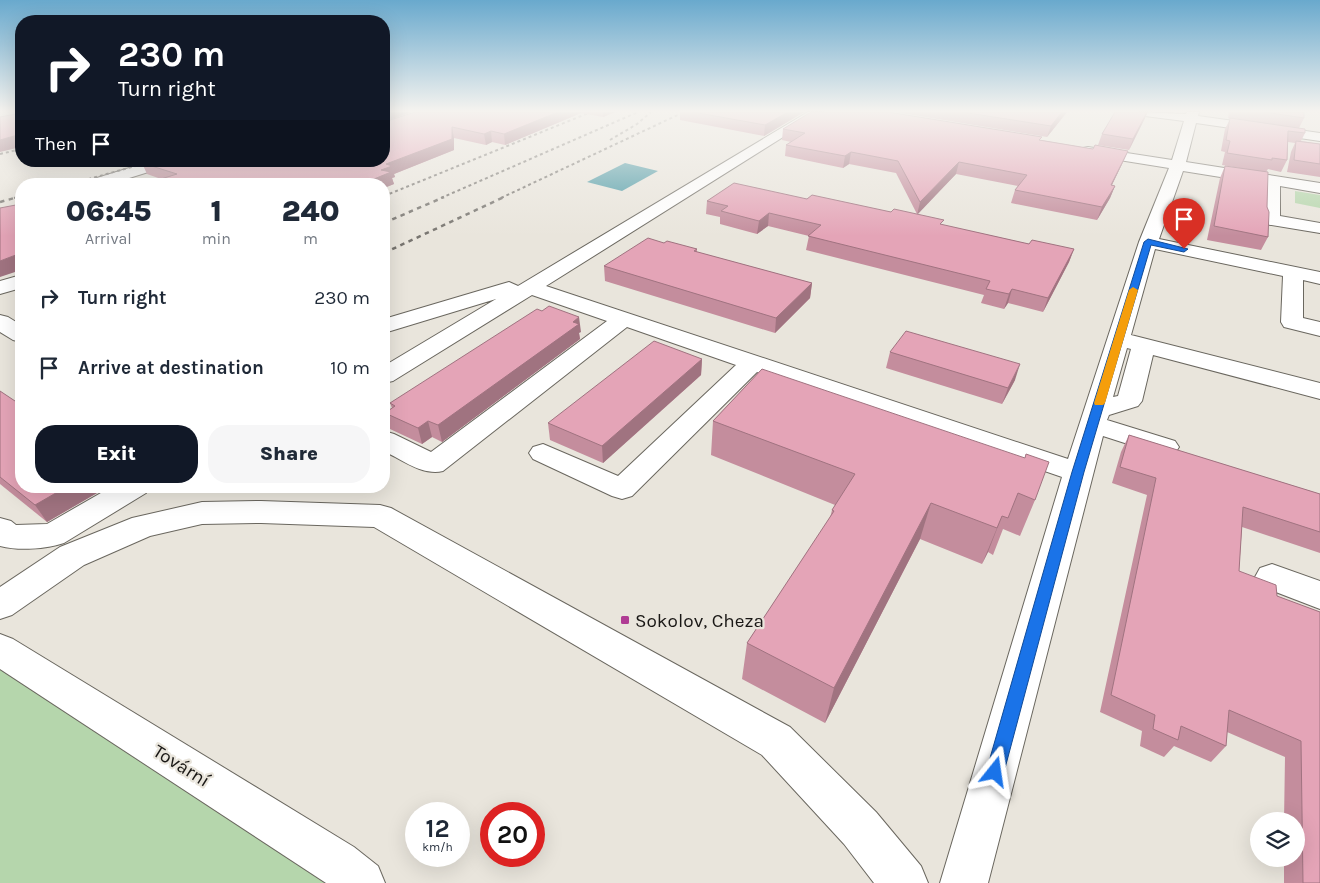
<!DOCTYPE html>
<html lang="en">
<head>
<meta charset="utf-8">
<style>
	:root { --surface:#fff; --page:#f6f6f7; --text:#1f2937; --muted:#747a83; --accent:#111827 }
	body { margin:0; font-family:Karla,sans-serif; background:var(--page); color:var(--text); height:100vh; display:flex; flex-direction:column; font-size:19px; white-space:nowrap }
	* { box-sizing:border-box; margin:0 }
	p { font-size:16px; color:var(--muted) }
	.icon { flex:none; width:28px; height:28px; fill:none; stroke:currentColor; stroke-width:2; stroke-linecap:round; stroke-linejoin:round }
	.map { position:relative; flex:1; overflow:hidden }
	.drawer { position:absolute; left:15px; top:178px; width:375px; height:315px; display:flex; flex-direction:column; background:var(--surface); border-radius:20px; box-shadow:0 5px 20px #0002 }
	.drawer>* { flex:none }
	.top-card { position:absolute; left:15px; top:15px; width:375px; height:152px; border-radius:20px; box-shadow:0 5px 20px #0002; background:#111827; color:#fff; overflow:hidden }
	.controls { position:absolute; left:1250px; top:812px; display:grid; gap:10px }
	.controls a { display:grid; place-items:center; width:55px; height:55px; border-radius:50%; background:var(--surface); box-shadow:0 5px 20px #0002; font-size:25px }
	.speed { position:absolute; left:405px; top:802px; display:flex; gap:10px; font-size:25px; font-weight:700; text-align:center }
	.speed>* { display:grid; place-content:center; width:65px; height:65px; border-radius:50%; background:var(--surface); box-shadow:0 5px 20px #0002; line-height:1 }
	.speed small { font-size:12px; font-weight:400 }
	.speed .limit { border:8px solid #d22; background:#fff; color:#111 }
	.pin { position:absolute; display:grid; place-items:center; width:42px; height:42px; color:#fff; margin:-51px -21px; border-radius:50% 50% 50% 0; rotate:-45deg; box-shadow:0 0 5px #0007 }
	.pin .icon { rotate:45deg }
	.me { position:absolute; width:55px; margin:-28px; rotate:15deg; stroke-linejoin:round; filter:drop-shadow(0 0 4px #0008) }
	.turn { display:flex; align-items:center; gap:18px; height:105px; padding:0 20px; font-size:22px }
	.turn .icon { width:65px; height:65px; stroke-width:2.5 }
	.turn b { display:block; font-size:35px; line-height:42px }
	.then { display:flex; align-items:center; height:48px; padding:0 20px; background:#0003; gap:10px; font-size:19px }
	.eta { display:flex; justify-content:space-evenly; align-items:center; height:85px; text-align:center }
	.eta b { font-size:30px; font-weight:800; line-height:35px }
	.button { display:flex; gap:10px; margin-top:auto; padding:10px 20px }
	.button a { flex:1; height:58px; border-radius:20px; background:var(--accent); color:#fff; font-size:20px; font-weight:800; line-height:58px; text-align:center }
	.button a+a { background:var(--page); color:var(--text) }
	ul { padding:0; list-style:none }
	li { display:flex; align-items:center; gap:15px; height:70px; padding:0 20px }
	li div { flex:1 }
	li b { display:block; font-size:19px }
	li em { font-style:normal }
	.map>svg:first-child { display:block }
	.green { fill:#b5d6ac }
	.water { fill:#4b99a5 }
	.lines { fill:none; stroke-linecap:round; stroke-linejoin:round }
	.minor-casing { stroke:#6a675f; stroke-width:2 }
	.minor { fill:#fff; fill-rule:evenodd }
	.rail-far1 { stroke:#77746f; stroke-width:2; stroke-dasharray:3 3; stroke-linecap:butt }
	.rail { stroke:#77746f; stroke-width:2.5; stroke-dasharray:4.5 4.5; stroke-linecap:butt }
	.wall { fill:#c48d9d }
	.shaded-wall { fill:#a07380 }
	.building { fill:#e4a4b7; stroke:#a07380 }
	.route { fill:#1a73e8; stroke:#114b97 }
	.slow { fill:#f59e0b }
	.poi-dot { fill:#b03c94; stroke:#e9e5dc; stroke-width:2 }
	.labels { text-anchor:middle; stroke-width:4.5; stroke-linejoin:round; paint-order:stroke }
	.near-poi-label { font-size:19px; fill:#191715; stroke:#e9e5dc; text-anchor:start }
	.near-street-label { font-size:19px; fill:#191715; stroke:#e9e5dc }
</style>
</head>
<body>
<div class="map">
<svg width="1320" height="883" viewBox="0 0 1320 883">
	<rect width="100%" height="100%" fill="#e9e5dc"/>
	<g class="green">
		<polygon points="1295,191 1320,195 1320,208 1295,203"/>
		<polygon points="0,650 344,883 0,883"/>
	</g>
	<polygon class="water" points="625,163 658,171 622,191 587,182"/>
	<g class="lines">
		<defs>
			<g id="minor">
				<path d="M 808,112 L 823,112 L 546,286 L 1068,459 L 1139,242 L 1169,168 L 1088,155 L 1083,154 L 1081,151 L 1083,148 L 1088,147 L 1172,160 L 1184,121 L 1145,116 L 1139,112 L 1186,114 L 1187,112 L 1199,112 L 1198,116 L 1320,133 L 1320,141 L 1196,123 L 1186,162 L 1320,183 L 1320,193 L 1280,186 L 1280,216 L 1320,223 L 1320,233 L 1265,224 L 1262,220 L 1264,184 L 1183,171 L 1159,239 L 1320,272 L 1320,284 L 1303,280 L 1303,318 L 1320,322 L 1320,336 L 1284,327 L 1281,322 L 1283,276 L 1155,249 L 1131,335 L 1320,383 L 1320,399 L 1153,355 L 1142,401 L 1138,406 L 1109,415 L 1107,420 L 1175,441 L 1179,447 L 1175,453 L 1165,456 L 1103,436 L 988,883 L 940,883 L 1062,477 L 757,372 L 632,496 L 622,499 L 612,496 L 533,459 L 529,453 L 533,447 L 543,444 L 618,476 L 736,365 L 627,327 L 443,471 C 423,476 402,460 384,451 L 384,431 L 394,434 L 431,452 L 607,321 L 532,295 L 393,381 L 384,383 L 384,366 L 496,299 L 384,333 L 384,319 L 502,284 L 509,282 L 518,286 ZM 1127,348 L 1131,349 L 1118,396 L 1113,397 Z"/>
				<polygon points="152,161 176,161 174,164 110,184 85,184 87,181"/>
				<polygon points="21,275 21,288 0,294 0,281"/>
				<polygon points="0,315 8,317 21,325 21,342 13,340 0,332"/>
				<path d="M 113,486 L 151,486 L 146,493 L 64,543 C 46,549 19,551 0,546 L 0,518 L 11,521 L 16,525 L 47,524 Z"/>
				<polygon points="261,501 380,505 391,508 790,727 876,812 921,866 928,883 874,883 844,844 762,755 374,527 261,523 202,524 150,536 84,565 12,615 0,619 0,587 60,547 132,518 202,502"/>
				<polygon points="1272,564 1320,581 1320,609 1260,586 1255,577 1260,568"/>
				<polygon points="0,634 13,639 354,847 378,866 385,883 326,883 0,669"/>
			</g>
		</defs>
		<use href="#minor" class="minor-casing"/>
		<use href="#minor" class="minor"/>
		<g class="rail-far1">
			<polyline points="610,140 637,124 651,112"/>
			<polyline points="0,154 21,149"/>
			<polyline points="71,184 153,161"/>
			<polyline points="384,196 591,112"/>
			<polyline points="14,198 21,196"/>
			<polyline points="441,198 638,112"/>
			<polyline points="501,198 684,112"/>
		</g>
		<g class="rail">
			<polyline points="0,202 18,197"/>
			<polyline points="384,223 444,197"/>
			<polyline points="384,253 504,197"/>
		</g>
	</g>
	<g class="wall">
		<polygon points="384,112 411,112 389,120 547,112 615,112 603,117 581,113 505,145 492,142 486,145 454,138 454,150 394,174 395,177 392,178 394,184 384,188 384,184 161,179 147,174 142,163"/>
		<polygon points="680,112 804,112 764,136 680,120"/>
		<polygon points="895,112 1067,112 1047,137"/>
		<polygon points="1115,112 1148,112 1129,150 1098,145 1102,134"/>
		<polygon points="1229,112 1304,112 1304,118 1299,128 1305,133 1301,141 1320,144 1320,177 1287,172 1291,152 1295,143 1288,142 1287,160 1281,172 1268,169 1266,172 1268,237 1261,250 1207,240 1220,178 1225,166 1256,171 1222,165 1225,152 1221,151 1225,129 1230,119 1228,118"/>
		<polygon points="783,129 1041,140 1093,149 1128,151 1123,162 1112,185 1115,186 1110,198 1097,220 1011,203 1015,190 1018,186 956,174 917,214 943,225 1029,244 1074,249 1069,262 1043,312 1008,303 1004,309 981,303 984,295 806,250 809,236 768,226 757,234 720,224 720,217 706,214 707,201 807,199 891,212 917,214 896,173 849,164 843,168 785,156 786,145 791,142 782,140"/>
		<polygon points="664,243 697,249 697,252 812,283 810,298 775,333 605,281 604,266"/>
		<polygon points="581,332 579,333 580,339 442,442 432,437 422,444 390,429 385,413 392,408 390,403"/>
		<polygon points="890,352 1015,380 1002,404 886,368"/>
		<polygon points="702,359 701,375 603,463 550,440 548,423"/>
		<polygon points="762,369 1035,500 1020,536 1003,529 993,555 988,552 982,564 920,539 825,723 742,679 747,643 830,518 832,510 835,505 711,455 713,421"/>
		<polygon points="0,391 109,486 47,522 0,484"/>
		<polygon points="1129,435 1320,494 1320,553 1242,527 1239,571 1277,596 1320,612 1320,883 1284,883 1284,859 1296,859 1296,821 1284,821 1285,757 1227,732 1226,746 1211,762 1174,746 1164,757 1140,746 1142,731 1100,712 1147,495 1112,483 1121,452"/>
	</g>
	<g class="shaded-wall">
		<polygon points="384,112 411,112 384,122"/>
		<polygon points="558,112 581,112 581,113 505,145 504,134"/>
		<polygon points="603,112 615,112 603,117"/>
		<polygon points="788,112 804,112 764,136 765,125"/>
		<polygon points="1062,112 1067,112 1047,137 1051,126"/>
		<polygon points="1147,112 1145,118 1129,150 1133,139"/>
		<polygon points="452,127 454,138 454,150 394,174 395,177 392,178 394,184 384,188 384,184 362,184 381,170 386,164"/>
		<polygon points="491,131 492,142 486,145 484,134"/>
		<polygon points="21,134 21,147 0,152 0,140"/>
		<polygon points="1128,151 1123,162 1106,197 1111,185"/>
		<polygon points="851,152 849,164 843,168 845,156"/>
		<polygon points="959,162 956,174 917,215 920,202"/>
		<polygon points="1115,186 1110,198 1097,220 1102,207"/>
		<polygon points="769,213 768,226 757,234 759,221"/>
		<polygon points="1074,249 1069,262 1043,312 1048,298"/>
		<polygon points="21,253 21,270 0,277 0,261"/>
		<polygon points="812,283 810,298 775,333 776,318"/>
		<polygon points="1012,289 1008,303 1004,309 1009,294"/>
		<polygon points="579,317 581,332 579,333 580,339 442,442 438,425"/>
		<polygon points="702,359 701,375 603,463 602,446"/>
		<polygon points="1020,364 1015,380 1002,404 1008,388"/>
		<polygon points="428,421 432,437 422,444 418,428"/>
		<polygon points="68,486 109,486 47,522 35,505"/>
		<polygon points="931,503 920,539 825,723 834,688"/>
		<polygon points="1002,516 988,552 982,564"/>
	</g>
	<g class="building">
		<polygon points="415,112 558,112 504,134 491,131 484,134 452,127 452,139 386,164 392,166 381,170 391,172 362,184 145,184 177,174 142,163 146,161 384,161 384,122"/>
		<polygon points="693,112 788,112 765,125"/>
		<polygon points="811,112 888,112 1042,137 1039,140 1093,149 1095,145 1128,151 1111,185 1115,186 1102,207 1015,190 1027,175 959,162 920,202 898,161 851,152 845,156 786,145 805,133 783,129"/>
		<polygon points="962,112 1062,112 1051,126"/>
		<polygon points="1115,112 1147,112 1133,139 1102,134"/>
		<polygon points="1264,112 1304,112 1304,118"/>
		<polygon points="21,113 21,134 0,140 0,117"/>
		<polygon points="1230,118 1305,129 1305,133 1288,131 1287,160 1272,158 1272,160 1227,153 1230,141 1226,140"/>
		<polygon points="1296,141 1320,144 1320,164 1294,160"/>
		<polygon points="1225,166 1268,172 1267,207 1269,212 1268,237 1214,226"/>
		<polygon points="734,183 807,199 812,195 891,212 894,209 944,220 940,224 1029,244 1032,240 1074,249 1048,298 1012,289 1009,294 986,289 990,281 808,236 821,225 769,213 759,221 721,211 728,206 707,201"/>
		<polygon points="21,204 21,253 0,261 0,208"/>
		<polygon points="648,238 664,243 667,241 697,249 694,251 812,283 776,318 604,266"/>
		<polygon points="549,306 579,317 573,322 579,324 438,425 428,421 418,428 385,413 395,406 390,403 537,309 542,311"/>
		<polygon points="906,331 1020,364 1008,388 890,352"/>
		<polygon points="654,341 702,359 602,446 548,423"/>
		<polygon points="762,369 1025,458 1026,454 1049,462 1035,500 1018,493 1008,518 1002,516 997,528 931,503 834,688 747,643 834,511 832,510 855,474 713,421"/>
		<polygon points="0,391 21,405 21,486 68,486 35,505 0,477"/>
		<polygon points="1129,435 1320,494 1320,532 1243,507 1239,571 1276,585 1277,596 1320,612 1320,883 1303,883 1301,741 1229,710 1226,746 1181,726 1178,740 1153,729 1155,715 1111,695 1156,478 1120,467"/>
	</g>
	<linearGradient id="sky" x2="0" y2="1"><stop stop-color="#69a9cd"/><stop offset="0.47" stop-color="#f5f3ef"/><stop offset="1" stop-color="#f5f3ef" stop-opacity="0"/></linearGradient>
	<rect width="1320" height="236" fill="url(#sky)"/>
	<polygon class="route" points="1148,239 1188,249 1184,252 1151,245 1084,472 1004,772 1001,778 995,780 989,778 986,772 1072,472 1144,242"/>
	<polygon class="slow" points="1133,287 1138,290 1105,403 1103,405 1095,405 1094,403 1129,290"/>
	<rect class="poi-dot" x="620" y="615" width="10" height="10" rx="2.5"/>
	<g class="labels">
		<g class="near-poi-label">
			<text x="635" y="627">Sokolov, Cheza</text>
		</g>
		<g class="near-street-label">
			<text transform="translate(182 765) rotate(32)" y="7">Tovární</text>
		</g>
	</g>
</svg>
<div class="controls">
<a><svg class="icon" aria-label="layers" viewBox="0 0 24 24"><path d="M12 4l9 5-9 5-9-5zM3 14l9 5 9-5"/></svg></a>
</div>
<div class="speed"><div>12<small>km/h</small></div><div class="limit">20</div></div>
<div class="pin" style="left:1184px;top:249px;background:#d93025"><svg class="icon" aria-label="arrive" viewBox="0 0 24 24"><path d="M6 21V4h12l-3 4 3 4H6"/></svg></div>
<svg class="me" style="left:995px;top:772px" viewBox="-20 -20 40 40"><path d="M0-17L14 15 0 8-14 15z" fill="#1a73e8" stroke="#fff" stroke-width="4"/></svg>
<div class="top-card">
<div class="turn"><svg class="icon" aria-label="right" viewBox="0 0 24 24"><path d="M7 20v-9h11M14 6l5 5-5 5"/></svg><div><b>230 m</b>Turn right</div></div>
<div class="then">Then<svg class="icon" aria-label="arrive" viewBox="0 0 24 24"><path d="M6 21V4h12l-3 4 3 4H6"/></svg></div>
</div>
<section class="drawer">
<div class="eta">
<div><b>06:45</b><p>Arrival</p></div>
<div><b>1</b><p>min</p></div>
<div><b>240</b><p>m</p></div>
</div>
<ul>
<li><svg class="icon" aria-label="right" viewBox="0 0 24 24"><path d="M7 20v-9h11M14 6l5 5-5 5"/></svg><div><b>Turn right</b></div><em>230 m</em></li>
<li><svg class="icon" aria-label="arrive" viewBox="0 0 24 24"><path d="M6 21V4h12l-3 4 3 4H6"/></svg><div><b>Arrive at destination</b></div><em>10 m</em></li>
</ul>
<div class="button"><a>Exit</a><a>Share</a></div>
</section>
</div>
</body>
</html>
